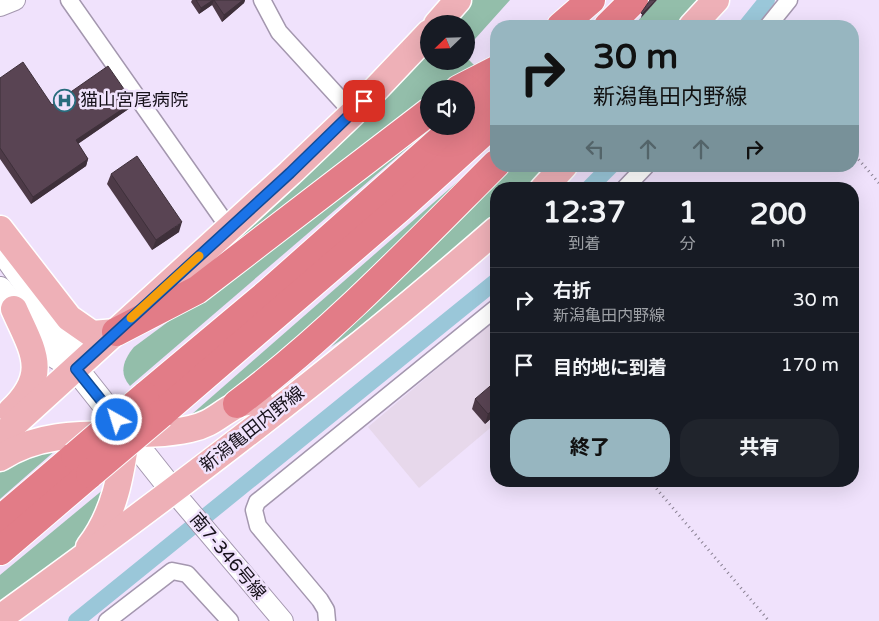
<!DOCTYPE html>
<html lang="ja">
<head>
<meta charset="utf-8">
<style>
	:root { --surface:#171b24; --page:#20242c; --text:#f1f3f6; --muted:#9ea1a6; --line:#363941; --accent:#97b6c0 }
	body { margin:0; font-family:"Varela Round","Noto Sans JP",sans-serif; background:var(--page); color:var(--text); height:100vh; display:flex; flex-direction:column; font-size:19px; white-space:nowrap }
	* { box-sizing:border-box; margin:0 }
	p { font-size:16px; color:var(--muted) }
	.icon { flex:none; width:28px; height:28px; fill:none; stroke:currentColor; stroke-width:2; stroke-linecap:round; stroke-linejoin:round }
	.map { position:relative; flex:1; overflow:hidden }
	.side { position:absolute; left:490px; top:182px; width:369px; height:305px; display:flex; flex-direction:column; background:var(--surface); border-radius:20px; box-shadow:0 5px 20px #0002 }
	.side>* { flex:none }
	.banner { position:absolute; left:490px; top:20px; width:369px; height:152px; border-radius:20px; box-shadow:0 5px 20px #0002; background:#97b6c0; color:#111; overflow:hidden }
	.needle { width:32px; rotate:247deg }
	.tools { position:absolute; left:420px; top:15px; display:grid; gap:10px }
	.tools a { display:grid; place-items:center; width:55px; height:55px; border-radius:50%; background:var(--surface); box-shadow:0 5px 20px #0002; font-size:25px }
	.pin { position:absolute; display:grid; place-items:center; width:42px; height:42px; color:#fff; margin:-21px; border-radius:10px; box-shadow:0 2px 8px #0006 }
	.me { position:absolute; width:55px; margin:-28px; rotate:321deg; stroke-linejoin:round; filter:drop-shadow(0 0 4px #0008) }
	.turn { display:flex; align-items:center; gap:18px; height:105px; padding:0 20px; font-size:22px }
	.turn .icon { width:65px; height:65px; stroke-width:2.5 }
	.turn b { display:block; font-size:35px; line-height:42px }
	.lanes { display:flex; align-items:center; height:48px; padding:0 20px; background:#0003; justify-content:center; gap:25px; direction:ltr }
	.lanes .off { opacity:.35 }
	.eta { display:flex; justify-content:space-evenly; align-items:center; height:85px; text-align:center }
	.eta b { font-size:30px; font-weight:800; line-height:35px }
	.button { display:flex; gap:10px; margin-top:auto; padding:10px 20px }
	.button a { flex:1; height:58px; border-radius:20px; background:var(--accent); color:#111; font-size:20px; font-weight:800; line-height:58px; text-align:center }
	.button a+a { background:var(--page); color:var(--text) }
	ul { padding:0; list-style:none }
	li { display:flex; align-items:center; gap:15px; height:65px; padding:0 20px; border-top:1px solid var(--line) }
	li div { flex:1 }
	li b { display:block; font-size:19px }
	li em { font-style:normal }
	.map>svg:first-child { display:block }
	.industrial { fill:#e7d8eb }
	.forest { fill:#93beaa }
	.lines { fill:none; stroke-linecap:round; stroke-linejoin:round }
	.canal { stroke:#9ac7d9; stroke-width:16 }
	.minor-casing { stroke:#a497af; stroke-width:19 }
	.tertiary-casing { stroke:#a497af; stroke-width:22 }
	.secondary-casing { stroke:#a497af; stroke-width:26 }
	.primary-casing { stroke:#fff; stroke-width:29 }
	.motorway-casing { stroke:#fff; stroke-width:30 }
	.path { stroke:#898092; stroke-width:3; stroke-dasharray:1 4; stroke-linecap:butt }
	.minor { stroke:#fff; stroke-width:16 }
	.tertiary { stroke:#fff; stroke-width:20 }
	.secondary { stroke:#fff; stroke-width:24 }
	.primary { stroke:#eeb0b7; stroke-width:26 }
	.motorway { stroke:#e27c87; stroke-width:28 }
	.motorway-bridge-casing { stroke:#fff; stroke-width:30; stroke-linecap:butt }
	.motorway-bridge { stroke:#e27c87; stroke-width:28 }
	.wall { fill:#4d3a47 }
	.shaded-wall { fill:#3e303a }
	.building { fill:#594453; stroke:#3e303a }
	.route-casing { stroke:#114b97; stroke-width:12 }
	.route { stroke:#1a73e8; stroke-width:9 }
	.slow { stroke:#f59e0b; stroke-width:9 }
	.labels { text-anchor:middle; stroke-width:5; stroke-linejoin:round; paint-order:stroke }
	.poi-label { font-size:18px; fill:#16111a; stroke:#f0e2fc; text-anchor:start }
	.street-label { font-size:18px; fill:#16111a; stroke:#f0e2fc }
</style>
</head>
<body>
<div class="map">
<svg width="879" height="621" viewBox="0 0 879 621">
	<rect width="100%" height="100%" fill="#f0e2fc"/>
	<polygon class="industrial" points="496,319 496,423 419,488 368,427"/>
	<g class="forest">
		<polygon points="472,0 510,0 466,49 466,24 451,24"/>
		<polygon points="657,0 702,0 679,26 633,26"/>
		<polygon points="429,49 429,61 466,61 466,57 474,65 442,89 429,89 429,99 210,268 207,263"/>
		<path d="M 433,126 L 130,386 C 118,373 124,359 134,347 Z"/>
		<polygon points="496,152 230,405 175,429 472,169"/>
		<polygon points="510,166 553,166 531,189 496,189 496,222 392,305 331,347"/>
		<polygon points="64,443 0,499 0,465"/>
		<polygon points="110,484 82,544 0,604 0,575"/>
	</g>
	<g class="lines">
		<g class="canal">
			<polyline points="746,26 767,0"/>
			<polyline points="588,189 611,166"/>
			<polyline points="76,621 496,281"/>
		</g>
		<defs>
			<g id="minor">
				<polyline points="69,0 229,228"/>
				<polyline points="262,0 279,32 353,113"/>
				<polyline points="768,26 789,0"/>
				<polyline points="624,189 646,166"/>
				<polyline points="107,621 172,571 187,574 230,621"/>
				<polyline points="327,621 326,610 320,600 258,526 254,510 257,502 496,308"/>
			</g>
			<g id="tertiary">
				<polyline points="0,6 15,0"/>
				<polyline points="173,491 283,621"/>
			</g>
			<g id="secondary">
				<polyline points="0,248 68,343 76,369"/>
				<polyline points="0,289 52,354 76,369 173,491"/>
			</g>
			<g id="primary">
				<polyline points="437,24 458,0"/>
				<polyline points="692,26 716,0"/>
				<polyline points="543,189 564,166"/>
				<polyline points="0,229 69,318 92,334 116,332"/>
				<path d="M 11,411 C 51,373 32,350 14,309"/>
				<polyline points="0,437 290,173 353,113 429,33"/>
				<path d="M 0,458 C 57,420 127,443 190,429 C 213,424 219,414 237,405 C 243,402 252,402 259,400"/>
				<path d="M 89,547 C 115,514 121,474 127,433"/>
				<path d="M 0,618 C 170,495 338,368 496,230"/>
			</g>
			<g id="motorway">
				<polyline points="561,26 591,0"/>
				<polyline points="608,26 634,0"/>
				<polyline points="459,89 496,70"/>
				<polyline points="466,117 496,88"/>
				<polyline points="116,332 197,290 429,112"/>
				<polyline points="145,396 269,292 456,126"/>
				<path d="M 237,404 C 331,333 413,247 496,164"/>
				<polyline points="161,414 400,208 496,121"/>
				<polyline points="0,520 75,456"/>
				<polyline points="0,551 90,474"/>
			</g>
		</defs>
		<use href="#minor" class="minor-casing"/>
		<use href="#tertiary" class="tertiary-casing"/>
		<use href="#secondary" class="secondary-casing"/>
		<use href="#primary" class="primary-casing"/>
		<use href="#motorway" class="motorway-casing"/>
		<g class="path">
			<polyline points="852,152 879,183"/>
			<polyline points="650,481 769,621"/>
		</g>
		<use href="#minor" class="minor"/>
		<use href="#tertiary" class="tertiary"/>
		<use href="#secondary" class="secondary"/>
		<use href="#primary" class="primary"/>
		<use href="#motorway" class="motorway"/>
		<defs>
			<g id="motorway-bridge">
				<polyline points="75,456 145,396"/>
				<polyline points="90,474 161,414"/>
			</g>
		</defs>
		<use href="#motorway-bridge" class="motorway-bridge-casing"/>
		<use href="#motorway-bridge" class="motorway-bridge"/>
	</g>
	<g class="wall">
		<polygon points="192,0 245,0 244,3 222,22 212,5 199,14 191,2"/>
		<polygon points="0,78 52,105 133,102 130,108 78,144 88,159 86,166 31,204 0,159"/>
		<polygon points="111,174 179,232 152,250 107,184"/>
		<polygon points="475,399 496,414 485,424 472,409"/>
	</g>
	<g class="shaded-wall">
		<polygon points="213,0 214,0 212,5 199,14 201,8"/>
		<polygon points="243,0 245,0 244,3 222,22 224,15"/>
		<polygon points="656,0 657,0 641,18 642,14"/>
		<polygon points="133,102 130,108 73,147 76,140"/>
		<polygon points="88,159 86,166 31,204 33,197"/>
		<polygon points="182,222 179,232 152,250 156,240"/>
		<polygon points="496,407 496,414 485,424 488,414"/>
	</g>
	<g class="building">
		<polygon points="196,0 213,0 201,8"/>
		<polygon points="214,0 243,0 224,15"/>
		<polygon points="650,0 656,0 642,14 641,13"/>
		<polygon points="23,62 52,105 108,66 133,102 76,140 88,159 33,197 0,148 0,78"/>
		<polygon points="137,156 182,222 156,240 111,174"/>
		<polygon points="496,381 496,407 488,414 475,399"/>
	</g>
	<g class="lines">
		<defs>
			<polyline id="route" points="117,420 76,369 290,173 364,101"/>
		</defs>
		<use href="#route" class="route-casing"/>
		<use href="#route" class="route"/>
		<polyline class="slow" points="131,318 199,256"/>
	</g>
	<defs>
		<symbol id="hospital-ring" viewBox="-11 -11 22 22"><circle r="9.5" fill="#f0e2fc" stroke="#286c7d" stroke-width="1.5"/><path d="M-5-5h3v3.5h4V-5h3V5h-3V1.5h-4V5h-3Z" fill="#286c7d"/></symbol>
	</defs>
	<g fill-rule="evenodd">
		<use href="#hospital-ring" x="52" y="88" width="25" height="25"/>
	</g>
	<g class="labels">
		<g class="poi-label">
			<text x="80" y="106">猫山宮尾病院</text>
		</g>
		<g class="street-label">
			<text transform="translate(252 429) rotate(-38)" y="6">新潟亀田内野線</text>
			<text transform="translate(228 556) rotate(50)" y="6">南7-346号線</text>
		</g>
	</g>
</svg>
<div class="tools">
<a><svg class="needle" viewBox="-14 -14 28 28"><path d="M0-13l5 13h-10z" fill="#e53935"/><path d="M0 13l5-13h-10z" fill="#9ea1a6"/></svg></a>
<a><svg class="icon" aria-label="sound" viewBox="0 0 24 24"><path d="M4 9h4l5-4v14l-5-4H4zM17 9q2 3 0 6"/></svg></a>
</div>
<div class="pin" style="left:364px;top:101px;background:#d93025"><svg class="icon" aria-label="arrive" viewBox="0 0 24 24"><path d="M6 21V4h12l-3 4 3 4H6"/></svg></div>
<svg class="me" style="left:117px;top:420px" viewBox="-20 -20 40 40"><circle r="17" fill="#1a73e8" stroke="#fff" stroke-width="3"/><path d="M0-11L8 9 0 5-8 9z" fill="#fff"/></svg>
<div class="banner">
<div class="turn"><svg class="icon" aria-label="right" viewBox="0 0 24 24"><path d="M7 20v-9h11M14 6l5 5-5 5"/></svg><div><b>30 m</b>新潟亀田内野線</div></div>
<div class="lanes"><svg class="icon off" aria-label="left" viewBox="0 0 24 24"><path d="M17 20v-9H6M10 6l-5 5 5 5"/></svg><svg class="icon off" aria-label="ahead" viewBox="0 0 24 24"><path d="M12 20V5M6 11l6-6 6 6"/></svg><svg class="icon off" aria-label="ahead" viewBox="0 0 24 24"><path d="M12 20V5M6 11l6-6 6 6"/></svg><svg class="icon" aria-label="right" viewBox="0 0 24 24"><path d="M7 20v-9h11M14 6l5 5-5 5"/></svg></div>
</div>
<section class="side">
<div class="eta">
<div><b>12:37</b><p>到着</p></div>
<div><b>1</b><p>分</p></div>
<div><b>200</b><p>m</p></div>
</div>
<ul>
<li><svg class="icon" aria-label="right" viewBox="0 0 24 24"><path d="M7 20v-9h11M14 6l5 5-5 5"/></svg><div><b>右折</b><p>新潟亀田内野線</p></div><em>30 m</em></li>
<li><svg class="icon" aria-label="arrive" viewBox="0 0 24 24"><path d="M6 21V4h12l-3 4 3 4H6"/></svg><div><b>目的地に到着</b></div><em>170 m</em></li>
</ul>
<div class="button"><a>終了</a><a>共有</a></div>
</section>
</div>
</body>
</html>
